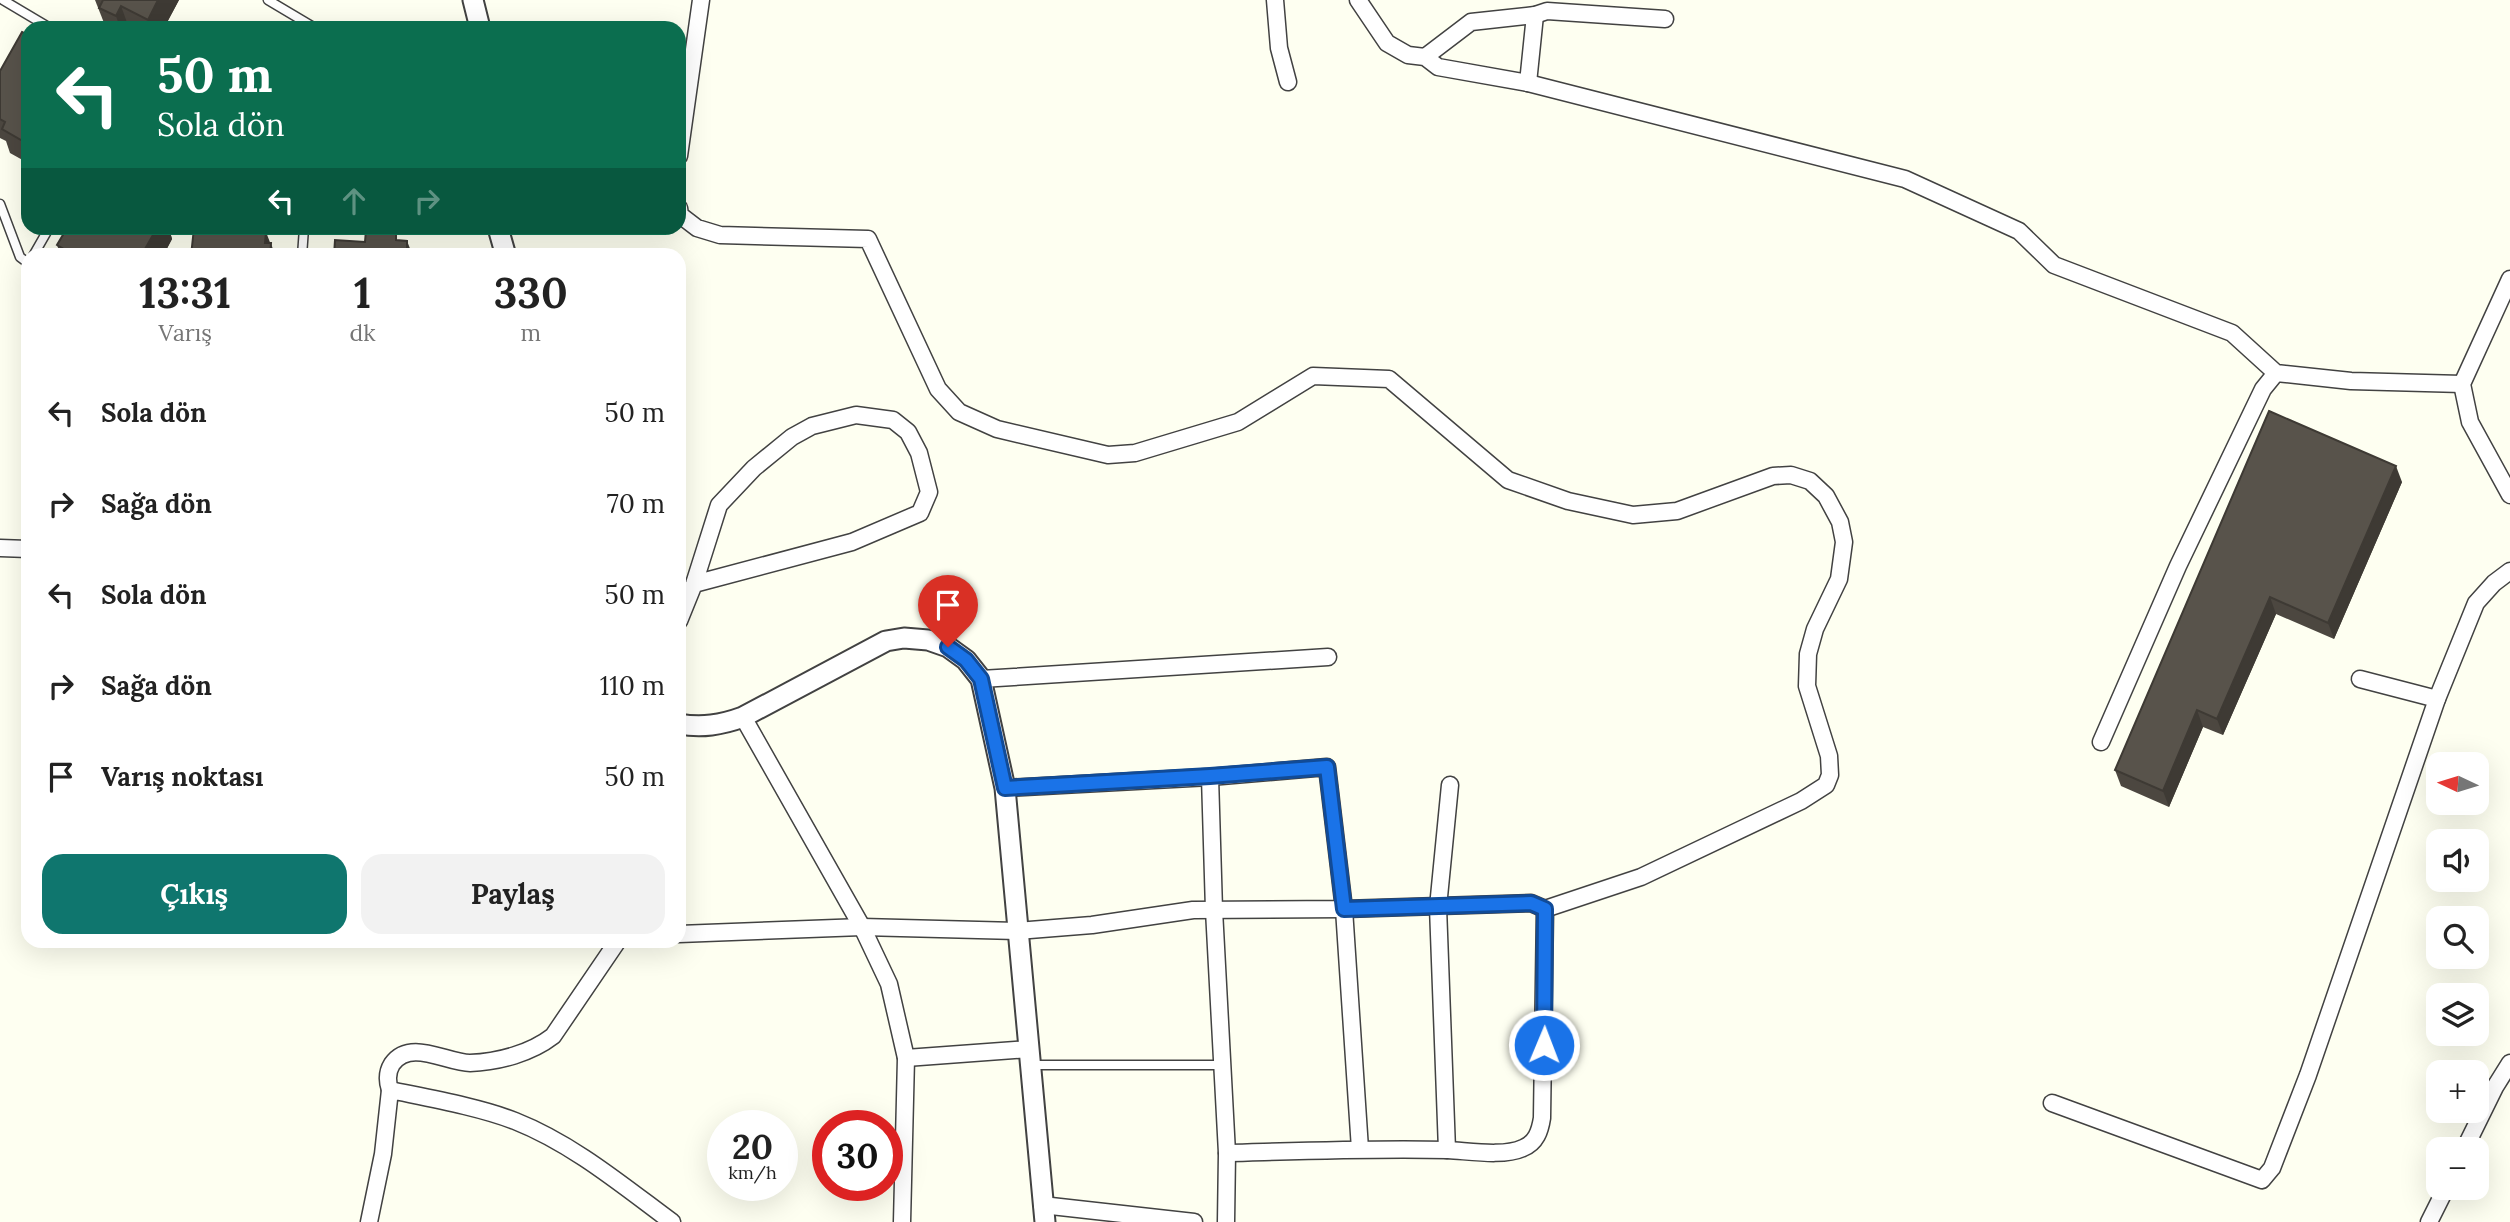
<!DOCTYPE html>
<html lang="tr">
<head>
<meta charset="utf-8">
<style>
	:root { --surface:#fff; --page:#f2f2f2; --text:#222; --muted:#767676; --accent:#0f766e }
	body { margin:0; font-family:Lora,serif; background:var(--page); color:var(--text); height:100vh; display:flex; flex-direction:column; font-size:26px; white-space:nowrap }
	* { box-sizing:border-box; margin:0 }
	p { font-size:23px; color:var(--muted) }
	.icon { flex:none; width:38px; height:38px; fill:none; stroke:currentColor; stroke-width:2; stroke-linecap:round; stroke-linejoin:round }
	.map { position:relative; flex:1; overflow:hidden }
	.sheet { position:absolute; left:21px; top:248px; width:665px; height:700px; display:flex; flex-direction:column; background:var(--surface); border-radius:21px; box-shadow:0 7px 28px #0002 }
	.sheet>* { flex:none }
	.guide { position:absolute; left:21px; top:21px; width:665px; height:214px; border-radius:21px; box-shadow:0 7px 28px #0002; background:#0b6e4f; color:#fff; overflow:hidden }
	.needle { width:46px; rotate:274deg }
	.tools { position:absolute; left:2426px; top:752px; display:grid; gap:14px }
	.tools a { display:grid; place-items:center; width:63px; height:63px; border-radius:14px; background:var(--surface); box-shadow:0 7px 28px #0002; font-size:35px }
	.speed { position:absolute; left:707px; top:1110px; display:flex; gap:14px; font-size:35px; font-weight:700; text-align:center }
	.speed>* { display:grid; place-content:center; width:91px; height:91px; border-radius:50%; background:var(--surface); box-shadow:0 7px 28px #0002; line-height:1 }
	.speed small { font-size:18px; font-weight:400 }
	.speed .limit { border:10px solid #d22; background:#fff; color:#111 }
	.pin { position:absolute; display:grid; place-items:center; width:60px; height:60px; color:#fff; margin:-72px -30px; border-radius:50% 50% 50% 0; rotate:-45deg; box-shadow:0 0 7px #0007 }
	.pin .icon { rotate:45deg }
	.me { position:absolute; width:77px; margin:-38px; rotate:1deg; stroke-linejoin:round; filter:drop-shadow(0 0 5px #0008) }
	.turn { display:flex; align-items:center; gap:24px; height:147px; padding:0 21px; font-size:32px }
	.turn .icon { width:91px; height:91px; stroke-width:2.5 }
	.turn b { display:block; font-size:49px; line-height:60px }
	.lanes { display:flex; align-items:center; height:66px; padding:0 21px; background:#0003; justify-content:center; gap:35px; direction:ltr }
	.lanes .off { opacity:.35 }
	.eta { display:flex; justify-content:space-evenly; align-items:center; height:119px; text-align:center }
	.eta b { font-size:42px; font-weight:700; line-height:49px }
	.primary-button { display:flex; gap:14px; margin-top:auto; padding:14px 21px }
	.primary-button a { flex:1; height:80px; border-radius:21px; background:var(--accent); color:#fff; font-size:28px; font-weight:700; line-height:80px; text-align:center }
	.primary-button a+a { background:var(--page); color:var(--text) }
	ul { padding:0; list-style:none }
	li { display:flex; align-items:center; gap:21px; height:91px; padding:0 21px }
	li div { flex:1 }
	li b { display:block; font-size:26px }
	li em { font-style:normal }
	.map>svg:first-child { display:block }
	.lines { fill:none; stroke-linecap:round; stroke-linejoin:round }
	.service-casing { stroke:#424242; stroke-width:11 }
	.minor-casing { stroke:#424242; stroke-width:19 }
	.tertiary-casing { stroke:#424242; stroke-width:23 }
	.service { stroke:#fff; stroke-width:8 }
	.minor { stroke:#fff; stroke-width:16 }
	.tertiary { stroke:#fff; stroke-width:19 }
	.wall { fill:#4c4740 }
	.shaded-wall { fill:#3e3a34 }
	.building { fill:#58534b; stroke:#3e3a34; stroke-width:2 }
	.route-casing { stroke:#114b97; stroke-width:18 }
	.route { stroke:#1a73e8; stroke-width:12 }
</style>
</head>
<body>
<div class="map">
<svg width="2510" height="1222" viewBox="0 0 2510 1222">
	<rect width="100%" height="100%" fill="#fefff1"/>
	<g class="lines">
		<defs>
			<g id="service">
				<polyline points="3,0 50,28"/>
				<polyline points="268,0 315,28"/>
				<polyline points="0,204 20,257 28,263"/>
				<polyline points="33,256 49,228"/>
				<polyline points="302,256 304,228"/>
				<polyline points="1030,1065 1222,1065"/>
			</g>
			<g id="minor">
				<polyline points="1275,0 1279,48 1288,82"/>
				<polyline points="1358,0 1387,43 1408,55 1425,57 1438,67 1528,83 1905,179 2019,231 2054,265 2232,333 2276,373 2351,381 2462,384"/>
				<polyline points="1425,57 1471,22 1535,15 1547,11 1665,19"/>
				<polyline points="1528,83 1535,15"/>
				<polyline points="679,156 701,0"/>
				<polyline points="679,208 680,215 697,228 720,235 868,239 938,389 959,412 997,429 1108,455 1135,453 1238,422 1313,376 1389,379 1508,480 1568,501 1633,515 1677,511 1773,476 1791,475 1810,481 1826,496 1840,522 1844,542 1839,579 1815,629 1808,654 1807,686 1829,756 1830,775 1826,785 1801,801 1641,877 1545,909 1531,903 1344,909 1193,910 1092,925 1017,931 862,927 679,934"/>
				<polyline points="2510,279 2462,384 2470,422 2510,495"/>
				<polyline points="0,548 28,549"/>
				<polyline points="679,621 694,584 719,505 754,468 792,437 812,426 856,415 893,420 908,432 919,453 929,492 920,513 852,542 694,584"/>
				<polyline points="981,679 1328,657"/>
				<polyline points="2360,679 2437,699"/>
				<polyline points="743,717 862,927 889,984 906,1058 902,1222"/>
				<polyline points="2101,742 2178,566 2263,389 2276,373"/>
				<polyline points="1210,777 1214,910 1227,1153 1226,1222"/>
				<polyline points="1005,788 1210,777 1327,767 1344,909 1360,1149"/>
				<polyline points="906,1058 1029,1049"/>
				<path d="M 390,1090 C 387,1081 387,1072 392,1064 C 410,1038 447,1063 470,1063 C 499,1062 531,1053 553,1036 L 617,942"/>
				<polyline points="2052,1103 2262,1180 2272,1168 2308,1075 2437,699 2476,603 2494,583 2510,571"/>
				<polyline points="1447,1150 1438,907 1450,785"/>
				<polyline points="2464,1150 2495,1087 2510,1063"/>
				<path d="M 1227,1153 C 1301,1151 1375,1148 1448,1150 C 1469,1151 1504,1157 1523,1148 C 1536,1143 1540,1131 1542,1118 L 1545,909"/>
				<polyline points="1042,1205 1194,1222"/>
				<path d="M 369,1222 L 383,1154 L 390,1090 C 428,1098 479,1107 515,1121 C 573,1144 622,1185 672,1222"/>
				<polyline points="2429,1222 2446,1188"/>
			</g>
			<g id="tertiary">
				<polyline points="473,0 480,28"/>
				<polyline points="498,228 506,256"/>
				<path d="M 679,724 C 702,728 721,725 743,717 L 886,641 L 904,638 L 928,640 L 948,647 L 966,660 L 981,679 L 1005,788 L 1045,1222"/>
			</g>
		</defs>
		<use href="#service" class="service-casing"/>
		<use href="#minor" class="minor-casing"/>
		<use href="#tertiary" class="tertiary-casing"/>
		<use href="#service" class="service"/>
		<use href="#minor" class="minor"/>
		<use href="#tertiary" class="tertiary"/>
	</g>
	<g class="wall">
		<polygon points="95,0 179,0 164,28 106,28"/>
		<polygon points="28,35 28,163 10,153 6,141 0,138 0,71"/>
		<polygon points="67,228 172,228 170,232 172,239 163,256 61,256 57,245"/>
		<polygon points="2269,411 2402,482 2334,639 2276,614 2223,735 2203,727 2169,807 2121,786 2115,770"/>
	</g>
	<g class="shaded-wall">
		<polygon points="158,0 179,0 164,28 151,28 148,20"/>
		<polygon points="121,6 129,28 120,28 116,16"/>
		<polygon points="157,228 172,228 170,232 172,239 163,256 141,256"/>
		<polygon points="266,232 271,245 271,243 275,256 270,256 265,243"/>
		<polygon points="407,241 413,256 407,252"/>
		<polygon points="2396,466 2402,482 2334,639 2328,623"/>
		<polygon points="2270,597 2276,614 2223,735 2217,719"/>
		<polygon points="2197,710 2203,727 2169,807 2163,791"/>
	</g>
	<g class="building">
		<polygon points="103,0 158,0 148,20 121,6 116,16 99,8"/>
		<polygon points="22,32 28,35 28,144 2,129 5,122 0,119 0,71"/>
		<polygon points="67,228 157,228 141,256 76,256 57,245"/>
		<polygon points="194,228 224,231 224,228 255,228 254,231 266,232 265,243 271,243 270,256 191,256"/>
		<polygon points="366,230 396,231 396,240 407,241 407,252 413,252 413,256 334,256 335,240 365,242"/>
		<polygon points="2269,411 2396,466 2328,623 2270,597 2217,719 2197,710 2163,791 2115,770"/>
	</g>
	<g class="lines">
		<defs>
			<polyline id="route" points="948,647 966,660 981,679 1005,788 1210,776 1327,767 1344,909 1531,903 1545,909 1544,1045"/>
		</defs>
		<use href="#route" class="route-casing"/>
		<use href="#route" class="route"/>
	</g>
</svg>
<div class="tools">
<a><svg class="needle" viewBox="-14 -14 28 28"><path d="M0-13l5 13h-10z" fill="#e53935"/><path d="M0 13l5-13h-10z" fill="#767676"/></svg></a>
<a><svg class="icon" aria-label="sound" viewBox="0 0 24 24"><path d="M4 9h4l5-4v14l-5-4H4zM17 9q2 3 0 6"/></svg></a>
<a><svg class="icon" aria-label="search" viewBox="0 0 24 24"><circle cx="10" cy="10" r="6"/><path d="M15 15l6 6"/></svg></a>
<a><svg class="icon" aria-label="layers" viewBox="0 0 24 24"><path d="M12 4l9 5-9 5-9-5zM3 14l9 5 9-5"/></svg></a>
<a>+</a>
<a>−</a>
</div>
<div class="speed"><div>20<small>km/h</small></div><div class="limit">30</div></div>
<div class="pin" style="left:948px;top:647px;background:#d93025"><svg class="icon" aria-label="arrive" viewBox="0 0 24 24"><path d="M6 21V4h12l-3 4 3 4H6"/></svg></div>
<svg class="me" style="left:1544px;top:1045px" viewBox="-20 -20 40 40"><circle r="17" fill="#1a73e8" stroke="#fff" stroke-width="3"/><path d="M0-11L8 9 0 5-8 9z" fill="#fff"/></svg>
<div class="guide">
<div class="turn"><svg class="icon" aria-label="left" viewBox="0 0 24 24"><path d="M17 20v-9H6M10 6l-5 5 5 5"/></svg><div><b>50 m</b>Sola dön</div></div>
<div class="lanes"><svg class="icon" aria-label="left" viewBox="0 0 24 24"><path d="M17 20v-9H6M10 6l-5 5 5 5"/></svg><svg class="icon off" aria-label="ahead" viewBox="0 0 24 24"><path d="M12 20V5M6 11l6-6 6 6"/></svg><svg class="icon off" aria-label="right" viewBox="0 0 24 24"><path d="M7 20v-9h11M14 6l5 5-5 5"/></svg></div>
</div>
<section class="sheet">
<div class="eta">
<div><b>13:31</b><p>Varış</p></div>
<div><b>1</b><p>dk</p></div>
<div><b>330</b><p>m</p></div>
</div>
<ul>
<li><svg class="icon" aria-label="left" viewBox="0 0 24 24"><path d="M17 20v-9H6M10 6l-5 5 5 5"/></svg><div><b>Sola dön</b></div><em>50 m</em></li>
<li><svg class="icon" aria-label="right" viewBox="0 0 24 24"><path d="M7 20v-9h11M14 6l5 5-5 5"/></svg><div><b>Sağa dön</b></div><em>70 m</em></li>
<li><svg class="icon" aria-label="left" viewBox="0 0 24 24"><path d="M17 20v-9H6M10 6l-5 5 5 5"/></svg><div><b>Sola dön</b></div><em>50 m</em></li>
<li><svg class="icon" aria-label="right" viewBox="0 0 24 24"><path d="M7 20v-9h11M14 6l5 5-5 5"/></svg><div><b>Sağa dön</b></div><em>110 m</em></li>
<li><svg class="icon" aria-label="arrive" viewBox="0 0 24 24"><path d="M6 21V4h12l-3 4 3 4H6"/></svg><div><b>Varış noktası</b></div><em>50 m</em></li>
</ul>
<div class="primary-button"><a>Çıkış</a><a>Paylaş</a></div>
</section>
</div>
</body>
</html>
